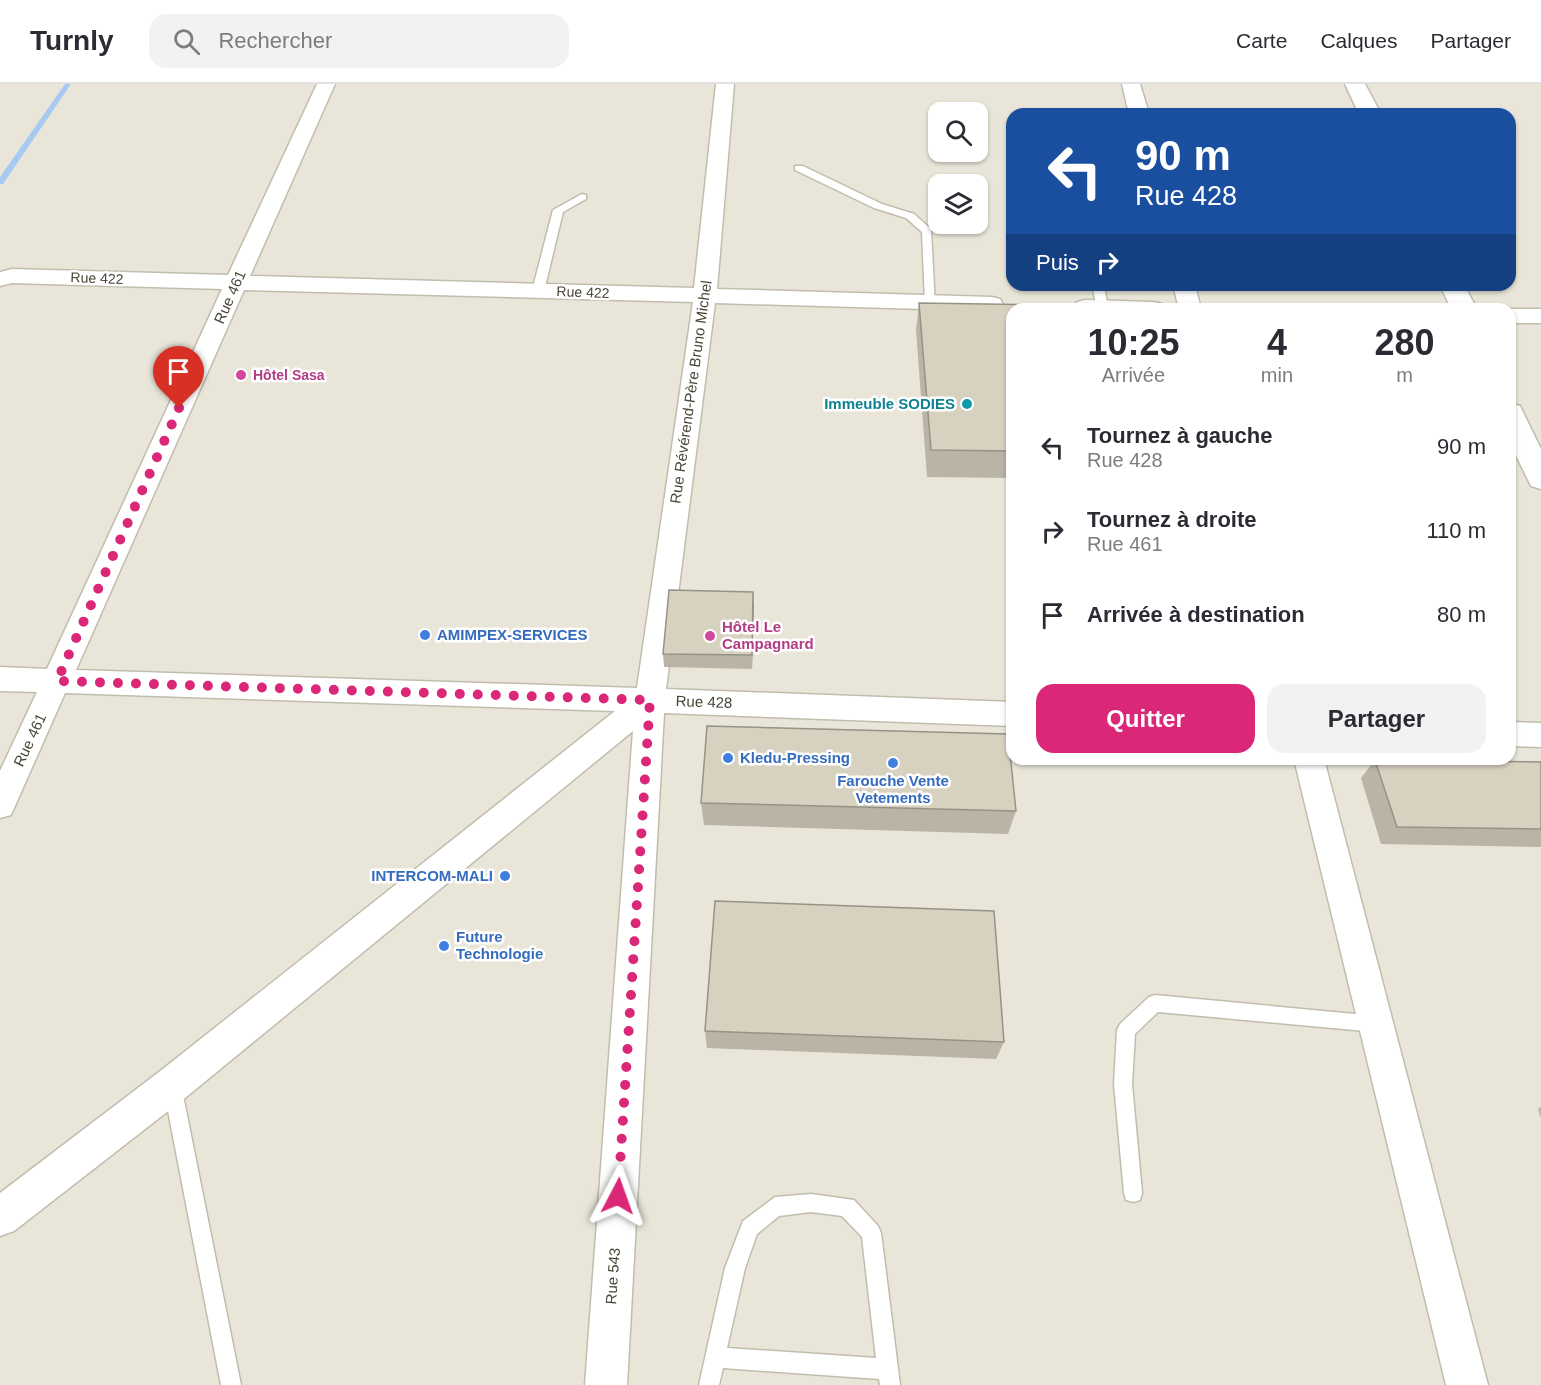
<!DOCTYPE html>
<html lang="fr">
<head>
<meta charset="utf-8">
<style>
	:root { --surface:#fff; --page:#f2f2f3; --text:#2b2b33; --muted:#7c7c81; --line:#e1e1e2; --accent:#db2777 }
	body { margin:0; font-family:Helvetica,sans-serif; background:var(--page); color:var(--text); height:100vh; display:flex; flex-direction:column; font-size:22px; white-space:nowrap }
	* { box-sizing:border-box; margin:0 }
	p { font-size:20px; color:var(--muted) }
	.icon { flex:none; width:33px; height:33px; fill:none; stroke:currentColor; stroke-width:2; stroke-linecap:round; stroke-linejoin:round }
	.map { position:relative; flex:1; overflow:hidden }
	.drawer { position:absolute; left:1006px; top:219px; width:510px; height:462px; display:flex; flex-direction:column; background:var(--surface); border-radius:18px; box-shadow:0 2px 4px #0004 }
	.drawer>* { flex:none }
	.top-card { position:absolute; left:1006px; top:24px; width:510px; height:183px; border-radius:18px; box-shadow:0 2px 4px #0004; background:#1a4fa0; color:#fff; overflow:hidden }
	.fabs { position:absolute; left:928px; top:18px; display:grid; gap:12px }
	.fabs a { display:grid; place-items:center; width:60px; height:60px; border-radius:12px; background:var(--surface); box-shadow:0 2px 4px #0004; font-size:30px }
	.pin { position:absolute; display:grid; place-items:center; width:51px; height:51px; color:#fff; margin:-62px -26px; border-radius:50% 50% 50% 0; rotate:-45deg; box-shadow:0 0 6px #0007 }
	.pin .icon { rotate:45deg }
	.me { position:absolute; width:66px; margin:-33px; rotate:4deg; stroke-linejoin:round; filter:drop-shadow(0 0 4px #0008) }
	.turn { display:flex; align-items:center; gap:21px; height:126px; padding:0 30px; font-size:27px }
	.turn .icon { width:78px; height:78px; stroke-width:2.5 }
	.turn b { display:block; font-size:42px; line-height:51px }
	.then { display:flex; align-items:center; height:57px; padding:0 30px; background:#0003; gap:12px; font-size:22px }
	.eta { display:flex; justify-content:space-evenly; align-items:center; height:102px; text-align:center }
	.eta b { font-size:36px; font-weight:700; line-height:42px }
	.action { display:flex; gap:12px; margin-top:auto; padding:12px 30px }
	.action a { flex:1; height:69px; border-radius:18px; background:var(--accent); color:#fff; font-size:24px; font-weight:700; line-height:69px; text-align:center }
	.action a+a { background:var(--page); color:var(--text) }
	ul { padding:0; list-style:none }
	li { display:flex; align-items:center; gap:18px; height:84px; padding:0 30px }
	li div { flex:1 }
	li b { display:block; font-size:22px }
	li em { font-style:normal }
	header { display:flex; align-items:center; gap:36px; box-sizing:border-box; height:84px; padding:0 30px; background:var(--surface); border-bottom:2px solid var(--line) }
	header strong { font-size:28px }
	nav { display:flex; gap:33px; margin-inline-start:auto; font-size:21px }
	.search { width:420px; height:54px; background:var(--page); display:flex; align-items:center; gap:15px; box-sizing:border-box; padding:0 21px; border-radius:18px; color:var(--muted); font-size:22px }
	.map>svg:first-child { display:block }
	.residential { fill:#e9e6d9; fill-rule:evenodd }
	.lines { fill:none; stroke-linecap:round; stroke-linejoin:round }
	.stream { fill:#a7c9f2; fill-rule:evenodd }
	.service-casing { stroke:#c1bdad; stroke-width:3 }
	.minor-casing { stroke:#c1bdad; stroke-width:3 }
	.tertiary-casing { stroke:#c1bdad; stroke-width:3 }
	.service { fill:#fff; fill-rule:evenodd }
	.minor { fill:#fff; fill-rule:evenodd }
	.tertiary { fill:#fff; fill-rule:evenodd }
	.wall { fill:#b9b4a5 }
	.shaded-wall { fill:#969286 }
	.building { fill:#d7d1c0; stroke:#969286; stroke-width:1.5 }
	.route { stroke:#db2777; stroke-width:10; stroke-dasharray:0 18 }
	.hotel-dot { fill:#d1479c; stroke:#fff; stroke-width:2 }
	.culture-dot { fill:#0f9aa8; stroke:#fff; stroke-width:2 }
	.shop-dot { fill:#3f7fe0; stroke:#fff; stroke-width:2 }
	.labels { text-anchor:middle; stroke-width:5; stroke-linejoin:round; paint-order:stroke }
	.far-street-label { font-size:14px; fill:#4a4538; stroke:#fff }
	.far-hotel-label { font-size:14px; font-weight:bold; fill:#b23c85; stroke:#fff; text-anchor:start }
	.street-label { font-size:15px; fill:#4a4538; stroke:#fff }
	.culture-label { font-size:15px; font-weight:bold; fill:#0d838f; stroke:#fff; text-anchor:end }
	.hotel-label { font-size:15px; font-weight:bold; fill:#b23c85; stroke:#fff; text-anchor:start }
	.shop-label { font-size:15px; font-weight:bold; fill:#366cbe; stroke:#fff; text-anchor:start }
</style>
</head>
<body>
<header>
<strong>Turnly</strong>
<div class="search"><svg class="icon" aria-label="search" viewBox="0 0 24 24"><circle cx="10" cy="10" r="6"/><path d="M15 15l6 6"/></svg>Rechercher</div>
<nav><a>Carte</a><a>Calques</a><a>Partager</a></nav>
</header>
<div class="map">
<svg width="1541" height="1301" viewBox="0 0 1541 1301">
	<rect width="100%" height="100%" fill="#f5f4eb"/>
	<path class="residential" d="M 0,0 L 1541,0 L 1541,1301 L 0,1301 ZM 939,28 L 978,28 L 978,68 L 939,68 ZM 1012,30 L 1510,30 L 1510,201 L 1012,201 ZM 939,100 L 978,100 L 978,140 L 939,140 ZM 1012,225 L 1510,225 L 1510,675 L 1012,675 Z"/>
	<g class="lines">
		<polygon class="stream" points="65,0 71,0 3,100 0,100 0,93"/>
		<defs>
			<g id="service">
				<polygon points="795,82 803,82 882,120 914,130 931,145 935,222 927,222 925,219 922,148 906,134 874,124 795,86"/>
				<polygon points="582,110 586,111 586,115 563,128 544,207 542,209 534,209 532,207 553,126"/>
				<polygon points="1092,201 1104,201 1108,225 1097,224"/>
				<polygon points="1155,911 1376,932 1382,934 1385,940 1382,946 1376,948 1158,928 1135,950 1132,1000 1142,1109 1140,1116 1133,1118 1126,1116 1124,1109 1114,1000 1117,946 1120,940 1149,913"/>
				<polygon points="172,992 178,995 181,1001 241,1301 221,1301 163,1001 166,995"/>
				<path d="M 811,1110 L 854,1116 L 878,1142 L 881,1149 L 900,1301 L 880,1301 L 879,1295 L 723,1284 L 719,1301 L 699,1301 L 725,1184 L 743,1137 L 775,1113 ZM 811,1128 L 842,1132 L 862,1153 L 876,1274 L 727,1264 L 745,1184 L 757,1150 L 779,1132 Z"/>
			</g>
			<g id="minor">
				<path d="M 317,0 L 335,0 L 250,192 L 694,204 L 716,0 L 734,0 L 717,205 L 992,213 L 1000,215 L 1003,220 L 1000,225 L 992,227 L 715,219 L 666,605 L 1012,618 L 1012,642 L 664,629 L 627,1301 L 585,1301 L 633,647 L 185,1014 L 14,1147 L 0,1152 L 0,1109 L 159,988 L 615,627 L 65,609 L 11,731 L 0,734 L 0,687 L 37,608 L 0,607 L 0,583 L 47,585 L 222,205 L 12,199 L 0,202 L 0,188 L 12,185 L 228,191 ZM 244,206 L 693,218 L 637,604 L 76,586 Z"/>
				<polygon points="1122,0 1140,0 1149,30 1129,30"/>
				<polygon points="1173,201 1195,201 1201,225 1179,225"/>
				<polygon points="1085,216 1154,218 1162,220 1165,225 1075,225 1074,223 1077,218"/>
				<polygon points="1509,225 1541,225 1541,239 1510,239"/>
				<polygon points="1510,638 1541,639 1541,663 1510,662"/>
				<polygon points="1294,675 1324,675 1488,1301 1446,1301"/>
			</g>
			<g id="tertiary">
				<polygon points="1345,0 1365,0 1381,30 1359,30"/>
				<polygon points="1440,201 1464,201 1477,225 1451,225"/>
				<polygon points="1510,319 1520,322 1541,365 1541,405 1531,402 1510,359"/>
			</g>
		</defs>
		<use href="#service" class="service-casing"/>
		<use href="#minor" class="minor-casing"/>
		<use href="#tertiary" class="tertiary-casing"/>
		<use href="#service" class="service"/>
		<use href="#minor" class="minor"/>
		<use href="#tertiary" class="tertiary"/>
	</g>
	<g class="wall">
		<polygon points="919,219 1012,225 1012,394 927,393 916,246"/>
		<polygon points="753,508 752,585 664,583 663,570"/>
		<polygon points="1375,676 1541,678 1541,763 1381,760 1361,694"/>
		<polygon points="701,719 1016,727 1008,750 704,741"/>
		<polygon points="705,947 1004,958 996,975 707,964"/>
		<polygon points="1541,1023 1541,1034 1538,1025"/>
	</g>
	<polygon class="shaded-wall" points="753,508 754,522 752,585 752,571"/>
	<g class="building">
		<polygon points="919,219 1125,222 1126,225 1012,225 1012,367 931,366"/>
		<polygon points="669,506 753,508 752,571 663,570"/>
		<polygon points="707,642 1008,650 1016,727 701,719"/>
		<polygon points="1375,676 1541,678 1541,745 1397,743"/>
		<polygon points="715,817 994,827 1004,958 705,947"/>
	</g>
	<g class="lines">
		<polyline class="route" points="179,324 57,597 650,616 618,1112"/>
	</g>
	<g class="hotel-dot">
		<circle cx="241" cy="291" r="6"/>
		<circle cx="710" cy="552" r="6"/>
	</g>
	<circle class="culture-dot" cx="967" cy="320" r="6"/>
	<g class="shop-dot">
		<circle cx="425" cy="551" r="6"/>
		<circle cx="728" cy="674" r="6"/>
		<circle cx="893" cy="679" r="6"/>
		<circle cx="505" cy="792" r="6"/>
		<circle cx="444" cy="862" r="6"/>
	</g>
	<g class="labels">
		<g class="far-street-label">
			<text transform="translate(97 194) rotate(2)" y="5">Rue 422</text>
			<text transform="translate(583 208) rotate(2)" y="5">Rue 422</text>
		</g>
		<g class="far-hotel-label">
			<text x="253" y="296">Hôtel Sasa</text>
		</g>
		<g class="street-label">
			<text transform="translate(230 213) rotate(-66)" y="5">Rue 461</text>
			<text transform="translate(691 308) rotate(-82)" y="5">Rue Révérend-Père Bruno Michel</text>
			<text transform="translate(704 618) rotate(2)" y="5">Rue 428</text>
			<text transform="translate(30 656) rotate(-65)" y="5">Rue 461</text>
			<text transform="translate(613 1192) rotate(-86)" y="5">Rue 543</text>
		</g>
		<g class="culture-label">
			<text x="955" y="325">Immeuble SODIES</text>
		</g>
		<g class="hotel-label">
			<text x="722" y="548">Hôtel Le<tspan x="722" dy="17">Campagnard</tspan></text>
		</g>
		<g class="shop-label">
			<text x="437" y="556">AMIMPEX-SERVICES</text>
			<text x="740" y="679">Kledu-Pressing</text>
			<text x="893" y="702" text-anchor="middle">Farouche Vente<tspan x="893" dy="17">Vetements</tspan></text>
			<text x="493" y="797" text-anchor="end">INTERCOM-MALI</text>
			<text x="456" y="858">Future<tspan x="456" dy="17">Technologie</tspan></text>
		</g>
	</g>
</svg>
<div class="fabs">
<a><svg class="icon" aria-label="search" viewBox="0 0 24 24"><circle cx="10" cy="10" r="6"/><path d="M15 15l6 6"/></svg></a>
<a><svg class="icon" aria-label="layers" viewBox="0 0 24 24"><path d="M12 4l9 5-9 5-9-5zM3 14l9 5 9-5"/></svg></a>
</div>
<div class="pin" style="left:179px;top:324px;background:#d93025"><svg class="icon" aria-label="arrive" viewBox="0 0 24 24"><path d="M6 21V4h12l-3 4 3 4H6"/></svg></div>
<svg class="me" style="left:618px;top:1112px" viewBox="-20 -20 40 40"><path d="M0-17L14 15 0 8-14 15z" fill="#db2777" stroke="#fff" stroke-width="4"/></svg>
<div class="top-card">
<div class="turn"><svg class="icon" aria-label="left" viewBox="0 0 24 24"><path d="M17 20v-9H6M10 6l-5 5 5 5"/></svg><div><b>90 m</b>Rue 428</div></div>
<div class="then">Puis<svg class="icon" aria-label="right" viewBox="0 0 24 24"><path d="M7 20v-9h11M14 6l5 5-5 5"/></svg></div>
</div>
<section class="drawer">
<div class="eta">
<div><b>10:25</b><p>Arrivée</p></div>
<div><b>4</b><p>min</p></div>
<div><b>280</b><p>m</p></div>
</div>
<ul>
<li><svg class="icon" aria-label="left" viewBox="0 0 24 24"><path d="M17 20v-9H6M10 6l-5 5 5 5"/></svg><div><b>Tournez à gauche</b><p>Rue 428</p></div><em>90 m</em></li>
<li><svg class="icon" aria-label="right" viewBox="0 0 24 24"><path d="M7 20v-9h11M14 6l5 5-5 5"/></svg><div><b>Tournez à droite</b><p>Rue 461</p></div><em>110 m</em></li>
<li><svg class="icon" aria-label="arrive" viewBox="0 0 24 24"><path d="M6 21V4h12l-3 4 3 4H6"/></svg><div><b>Arrivée à destination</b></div><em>80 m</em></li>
</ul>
<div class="action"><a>Quitter</a><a>Partager</a></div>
</section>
</div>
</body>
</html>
